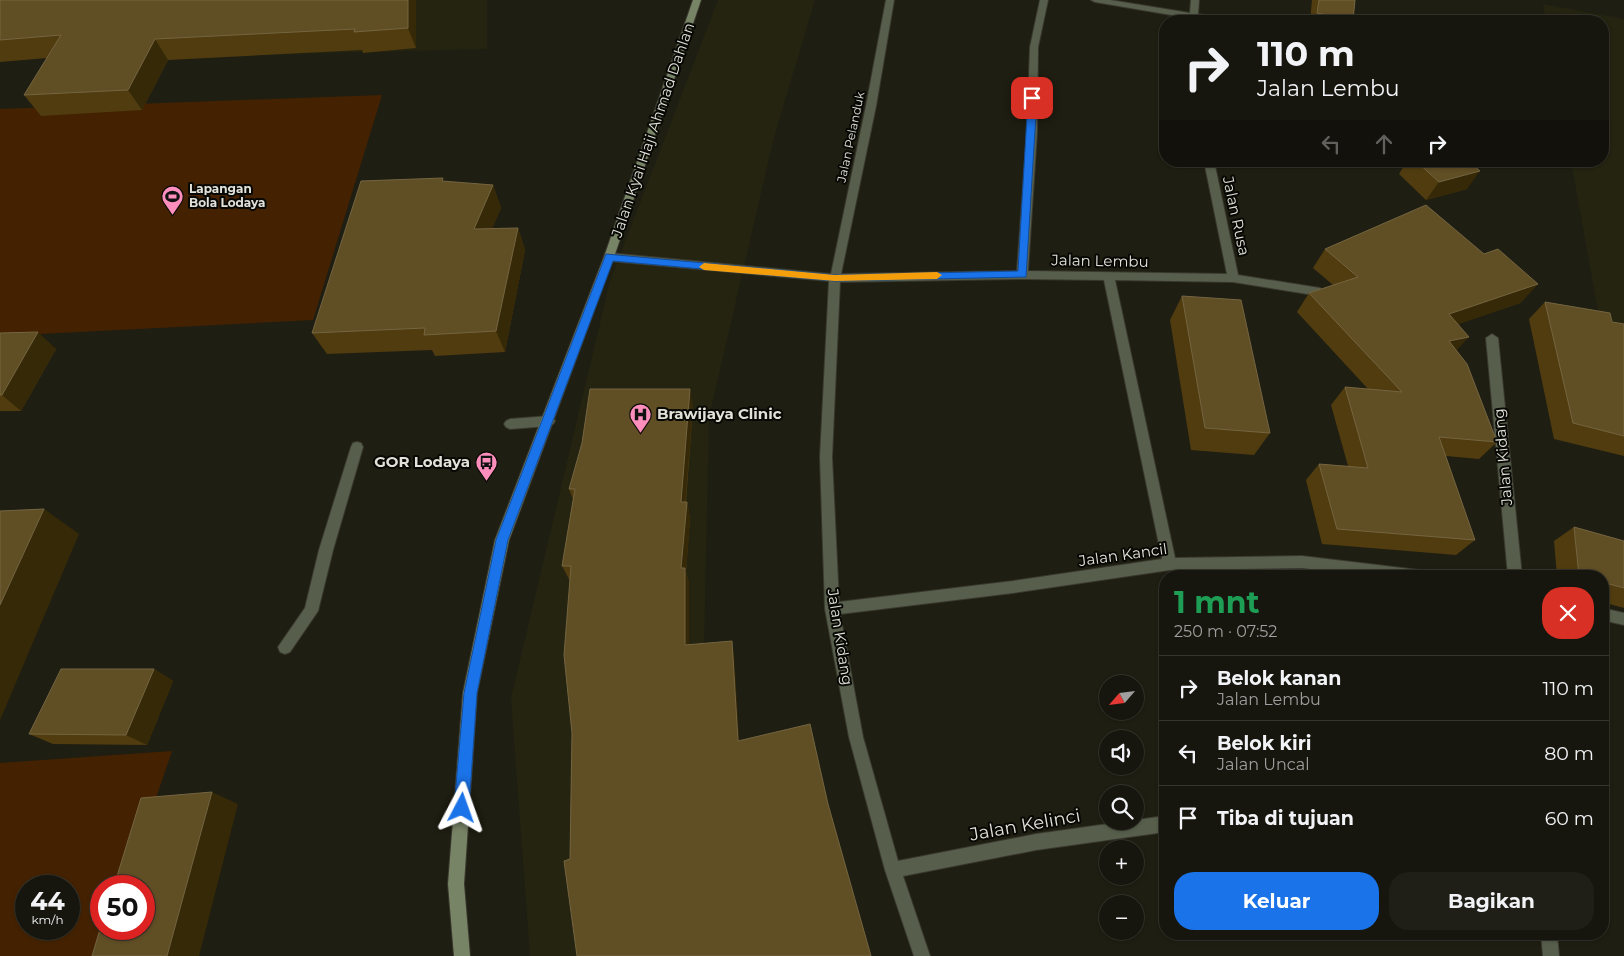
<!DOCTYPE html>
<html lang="id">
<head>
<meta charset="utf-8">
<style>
	:root { --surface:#17160e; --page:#201f17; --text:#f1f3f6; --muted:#9e9f9e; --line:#36352e; --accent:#1a73e8 }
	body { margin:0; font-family:Montserrat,sans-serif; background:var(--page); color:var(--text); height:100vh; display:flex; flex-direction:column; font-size:19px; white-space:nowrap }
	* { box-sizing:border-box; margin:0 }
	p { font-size:16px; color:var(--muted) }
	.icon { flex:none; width:28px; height:28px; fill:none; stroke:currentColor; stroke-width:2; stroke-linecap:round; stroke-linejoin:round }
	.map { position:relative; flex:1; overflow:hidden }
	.side { position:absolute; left:1159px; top:570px; width:450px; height:370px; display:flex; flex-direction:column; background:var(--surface); border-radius:20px; box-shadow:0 1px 4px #0004,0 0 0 1px var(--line) }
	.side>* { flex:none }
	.guide { position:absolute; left:1159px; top:15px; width:450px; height:152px; border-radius:20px; box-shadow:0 1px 4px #0004,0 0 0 1px var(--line); background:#17160e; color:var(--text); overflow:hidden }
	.needle { width:32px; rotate:242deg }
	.fabs { position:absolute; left:1099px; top:675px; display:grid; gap:10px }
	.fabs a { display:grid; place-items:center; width:45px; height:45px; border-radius:50%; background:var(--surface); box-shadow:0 1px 4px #0004,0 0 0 1px var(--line); font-size:25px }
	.speed { position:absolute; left:15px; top:875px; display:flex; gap:10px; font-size:25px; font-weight:700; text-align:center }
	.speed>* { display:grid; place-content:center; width:65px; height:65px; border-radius:50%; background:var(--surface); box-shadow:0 1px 4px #0004,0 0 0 1px var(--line); line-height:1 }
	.speed small { font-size:12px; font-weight:400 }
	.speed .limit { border:8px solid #d22; background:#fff; color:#111 }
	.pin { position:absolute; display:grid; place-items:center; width:42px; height:42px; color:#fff; margin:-21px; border-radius:10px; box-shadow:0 2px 8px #0006 }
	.me { position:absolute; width:55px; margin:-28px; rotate:4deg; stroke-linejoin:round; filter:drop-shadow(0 0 4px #0008) }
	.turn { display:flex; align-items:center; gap:18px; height:105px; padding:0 15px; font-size:22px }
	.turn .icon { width:65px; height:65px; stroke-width:2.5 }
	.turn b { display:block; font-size:35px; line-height:42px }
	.lanes { display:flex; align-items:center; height:48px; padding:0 15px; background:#0003; justify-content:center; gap:25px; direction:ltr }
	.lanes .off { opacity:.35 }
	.round { display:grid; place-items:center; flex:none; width:52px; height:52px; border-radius:20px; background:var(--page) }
	.headline { display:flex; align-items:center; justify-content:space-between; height:85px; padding:0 15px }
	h1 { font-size:30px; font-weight:700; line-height:38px; color:#1e9e55 }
	.action { display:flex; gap:10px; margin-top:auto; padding:10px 15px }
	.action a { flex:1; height:58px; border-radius:20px; background:var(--accent); color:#fff; font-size:20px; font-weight:700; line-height:58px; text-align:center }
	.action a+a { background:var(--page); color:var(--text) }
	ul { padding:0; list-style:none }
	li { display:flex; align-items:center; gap:15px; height:65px; padding:0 15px; border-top:1px solid var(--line) }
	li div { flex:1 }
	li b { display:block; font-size:19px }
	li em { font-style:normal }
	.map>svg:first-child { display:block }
	.built { fill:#252411 }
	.green { fill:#442201; fill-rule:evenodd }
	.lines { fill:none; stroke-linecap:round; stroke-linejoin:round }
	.service-casing { stroke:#3a392e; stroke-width:2 }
	.minor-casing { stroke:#3a392e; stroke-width:2 }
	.secondary-casing { stroke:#3a392e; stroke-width:2 }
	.service { fill:#575f4c; fill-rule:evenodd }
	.minor { fill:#575f4c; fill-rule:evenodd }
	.secondary { fill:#788466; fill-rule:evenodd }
	.wall { fill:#503c0f }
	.shaded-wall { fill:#362907 }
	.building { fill:#604e25; stroke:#746541 }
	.route { fill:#1a73e8; stroke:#114b97 }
	.slow { fill:#f59e0b }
	.labels { text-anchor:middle; stroke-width:4; stroke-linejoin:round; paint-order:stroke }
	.far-street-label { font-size:12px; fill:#e2e2da; stroke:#080804 }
	.far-poi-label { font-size:12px; font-weight:bold; fill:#e2e2da; stroke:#080804; text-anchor:start }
	.street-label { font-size:15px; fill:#e2e2da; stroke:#080804 }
	.poi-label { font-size:15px; font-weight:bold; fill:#e2e2da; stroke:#080804; text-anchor:start }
	.near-street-label { font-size:18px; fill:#e2e2da; stroke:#080804 }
</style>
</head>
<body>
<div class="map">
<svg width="1624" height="956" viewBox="0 0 1624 956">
	<rect width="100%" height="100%" fill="#1f1e12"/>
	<g class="built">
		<polygon points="175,0 487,0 487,49 157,57"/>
		<polygon points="718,0 815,0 774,137 709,417 701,791 752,956 530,956 511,698 610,281"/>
		<polygon points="1543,4 1624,19 1624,455 1571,161 1602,161 1602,21 1546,21"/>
	</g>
	<g class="green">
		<polygon points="382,95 313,320 0,336 0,109"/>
		<path d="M 172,751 L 126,886 L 101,886 L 103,956 L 0,956 L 0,763 ZM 26,886 L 69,886 L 69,929 L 26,929 Z"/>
	</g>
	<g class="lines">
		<defs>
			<polygon id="service" points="357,442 361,443 363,447 333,550 318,611 290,652 285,654 280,652 278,647 305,608 319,550 351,447 353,443"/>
			<g id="minor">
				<path d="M 886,0 L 894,0 L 876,106 L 841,274 L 1017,271 L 1027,132 L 1030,47 L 1040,0 L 1048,0 L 1038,47 L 1037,132 L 1028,271 L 1227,274 L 1204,161 L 1214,161 L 1238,275 L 1320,288 L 1325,292 L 1320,296 L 1233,282 L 1115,280 L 1175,558 L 1302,556 L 1419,570 L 1424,572 L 1426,576 L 1371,576 L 1302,568 L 1170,570 L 1013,593 L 840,614 L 863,737 L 898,861 L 1036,834 L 1165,816 L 1165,832 L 1036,850 L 903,876 L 930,956 L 914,956 L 885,870 L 849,737 L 825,609 L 820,457 L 829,281 L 609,261 L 604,257 L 609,253 L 831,274 L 866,106 ZM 1022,279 L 1104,280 L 1162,559 L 1013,581 L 839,602 L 832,457 L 840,282 Z"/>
				<polygon points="1091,0 1110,0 1190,13 1191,0 1199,0 1198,14 1224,18 1228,21 1197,19 1197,21 1189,21 1189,18 1095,2"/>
				<polygon points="1492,334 1498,338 1522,576 1508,576 1486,338"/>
				<polygon points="549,416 553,418 555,421 553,424 549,426 510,429 506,427 504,424 506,421 510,419"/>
				<polygon points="1602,608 1624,613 1624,625 1602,620"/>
				<polygon points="1541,934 1557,934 1559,956 1543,956"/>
			</g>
			<polygon id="secondary" points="693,0 701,0 614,257 509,540 477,693 464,884 470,956 454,956 448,884 463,693 495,540 604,257"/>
		</defs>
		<use href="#service" class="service-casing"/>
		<use href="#minor" class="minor-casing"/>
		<use href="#secondary" class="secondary-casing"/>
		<use href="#service" class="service"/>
		<use href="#minor" class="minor"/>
		<use href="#secondary" class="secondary"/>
	</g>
	<g class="wall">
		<polygon points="0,0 416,0 416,48 363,53 362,50 168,60 142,110 41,116 24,95 47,58 0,62"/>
		<polygon points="1312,0 1355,0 1353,20 1353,21 1310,21"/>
		<polygon points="1407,161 1469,161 1467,189 1426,200 1399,174"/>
		<polygon points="445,182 493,185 501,208 492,228 518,228 525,250 505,352 435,356 432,350 327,354 312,333"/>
		<polygon points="1325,249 1484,254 1538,284 1520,303 1458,324 1456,351 1497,442 1479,459 1446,456 1475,540 1456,555 1322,544 1306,480 1319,464 1348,466 1331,405 1345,387 1368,389 1297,312 1309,293 1333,285 1313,268"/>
		<polygon points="1182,296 1270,433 1254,455 1191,450 1170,320"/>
		<polygon points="1545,302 1612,322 1624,324 1624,456 1554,439 1529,319"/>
		<polygon points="0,333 56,349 21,411 0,411"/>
		<polygon points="693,407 686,502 687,502 690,518 686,572 689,583 689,645 734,655 570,859 572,733 570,581 562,566 573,499 569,489"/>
		<polygon points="1574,527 1624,541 1624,608 1602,602 1602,576 1557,576 1554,541"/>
		<polygon points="154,669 173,681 147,745 53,744 29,734"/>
	</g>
	<g class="shaded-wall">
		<polygon points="408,0 416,0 416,48 408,28"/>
		<polygon points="155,39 168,60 142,110 128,90"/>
		<polygon points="1480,171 1467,189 1426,200 1439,182"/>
		<polygon points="493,185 501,208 483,251 474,229"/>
		<polygon points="518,228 525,250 505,352 496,331"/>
		<polygon points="1538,284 1520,303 1433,333 1449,314"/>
		<polygon points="38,332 56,349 21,411 2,395"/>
		<polygon points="1469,337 1452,355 1449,341"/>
		<polygon points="690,389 693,407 684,518 681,502"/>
		<polygon points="687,502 690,518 686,572 689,583 689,658 685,645 681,568"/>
		<polygon points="44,509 79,534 0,720 0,605"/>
		<polygon points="732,641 734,655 740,751 738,741"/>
		<polygon points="154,669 173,681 147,745 126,735"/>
		<polygon points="212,792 238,804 199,956 167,956"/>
	</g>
	<g class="building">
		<polygon points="0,0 408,0 408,28 354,32 355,29 155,39 128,90 24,95 61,35 0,40"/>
		<polygon points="1319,0 1355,0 1353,20 1317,13"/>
		<polygon points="1416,161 1469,161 1480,171 1439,182"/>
		<polygon points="443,178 442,181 493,185 474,229 518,228 496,331 424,335 425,328 312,333 361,181"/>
		<polygon points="1426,205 1484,254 1498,249 1538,284 1449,314 1469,337 1449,341 1467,364 1497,442 1439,437 1475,540 1337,529 1319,464 1368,468 1345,387 1402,392 1309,293 1358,277 1325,249"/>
		<polygon points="1182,296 1241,300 1270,433 1205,428"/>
		<polygon points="1545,302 1610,313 1612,322 1624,324 1624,436 1573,423"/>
		<polygon points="38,332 2,395 0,395 0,333"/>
		<polygon points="590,389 690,389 681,502 687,502 681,568 685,568 685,645 732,641 738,741 810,724 828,804 871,956 577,956 564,861 570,859 572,733 564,655 571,566 562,566 575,489 569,489 582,443"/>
		<polygon points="44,509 0,605 0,511"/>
		<polygon points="1574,527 1624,541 1624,588 1602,582 1602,576 1579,576"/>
		<polygon points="61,669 154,669 126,735 29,734"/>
		<polygon points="212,792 167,956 92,956 101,926 101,929 144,929 144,886 114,886 141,798"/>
	</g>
	<polygon class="route" points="1032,95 1037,98 1026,277 835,281 613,261 508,540 477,693 469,808 466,813 462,815 457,813 454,808 464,693 496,540 606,254 835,275 1018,271 1028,98"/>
	<polygon class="slow" points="704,263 835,275 937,272 942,275 937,279 835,281 704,270 699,267"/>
	<defs>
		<symbol id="stadium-pin" viewBox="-11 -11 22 30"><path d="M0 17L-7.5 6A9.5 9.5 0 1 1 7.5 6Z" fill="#fe8ebc" stroke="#080804"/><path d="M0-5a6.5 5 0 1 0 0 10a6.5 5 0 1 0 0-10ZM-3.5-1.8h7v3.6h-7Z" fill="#111"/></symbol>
		<symbol id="hospital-pin" viewBox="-11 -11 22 30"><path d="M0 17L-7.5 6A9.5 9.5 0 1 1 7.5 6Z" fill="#fe8ebc" stroke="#080804"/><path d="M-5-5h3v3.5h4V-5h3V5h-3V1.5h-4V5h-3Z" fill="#111"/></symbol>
		<symbol id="bus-pin" viewBox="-11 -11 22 30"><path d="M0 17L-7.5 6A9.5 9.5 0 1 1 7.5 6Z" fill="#fe8ebc" stroke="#080804"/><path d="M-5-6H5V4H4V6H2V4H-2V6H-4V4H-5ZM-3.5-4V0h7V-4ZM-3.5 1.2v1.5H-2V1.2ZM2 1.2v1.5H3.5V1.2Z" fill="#111"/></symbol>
	</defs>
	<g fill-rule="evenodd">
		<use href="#stadium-pin" x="160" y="184" width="25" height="34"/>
		<use href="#hospital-pin" x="628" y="402" width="25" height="34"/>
		<use href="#bus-pin" x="474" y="450" width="25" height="34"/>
	</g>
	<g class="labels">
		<g class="far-street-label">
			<text transform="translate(851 137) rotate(-78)" y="4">Jalan Pelanduk</text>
		</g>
		<g class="far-poi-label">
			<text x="189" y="193">Lapangan<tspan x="189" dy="14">Bola Lodaya</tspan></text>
		</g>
		<g class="street-label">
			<text transform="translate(653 130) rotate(-71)" y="5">Jalan Kyai Haji Ahmad Dahlan</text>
			<text transform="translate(1236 216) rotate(78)" y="5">Jalan Rusa</text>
			<text transform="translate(1100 261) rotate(1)" y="5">Jalan Lembu</text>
			<text transform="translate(1503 457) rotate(-95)" y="5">Jalan Kidang</text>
			<text transform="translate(1123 555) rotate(-8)" y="5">Jalan Kancil</text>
			<text transform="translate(840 637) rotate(81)" y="5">Jalan Kidang</text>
		</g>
		<g class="poi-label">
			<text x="657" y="419">Brawijaya Clinic</text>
			<text x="470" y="467" text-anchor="end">GOR Lodaya</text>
		</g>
		<g class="near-street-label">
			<text transform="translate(1025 825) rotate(-10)" y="6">Jalan Kelinci</text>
		</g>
	</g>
</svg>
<div class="fabs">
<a><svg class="needle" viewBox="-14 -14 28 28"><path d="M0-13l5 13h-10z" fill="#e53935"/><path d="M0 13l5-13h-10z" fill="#9e9f9e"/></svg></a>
<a><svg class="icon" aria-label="sound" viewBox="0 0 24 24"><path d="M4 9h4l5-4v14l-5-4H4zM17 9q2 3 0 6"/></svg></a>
<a><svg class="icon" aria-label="search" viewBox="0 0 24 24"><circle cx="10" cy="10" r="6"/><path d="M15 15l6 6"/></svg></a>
<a>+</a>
<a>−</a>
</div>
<div class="speed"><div>44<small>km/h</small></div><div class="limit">50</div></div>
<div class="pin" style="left:1032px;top:98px;background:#d93025"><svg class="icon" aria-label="arrive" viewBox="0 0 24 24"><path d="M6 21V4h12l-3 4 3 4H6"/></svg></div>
<svg class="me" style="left:462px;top:808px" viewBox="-20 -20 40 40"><path d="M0-17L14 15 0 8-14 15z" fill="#1a73e8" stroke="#fff" stroke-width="4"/></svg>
<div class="guide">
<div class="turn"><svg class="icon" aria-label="right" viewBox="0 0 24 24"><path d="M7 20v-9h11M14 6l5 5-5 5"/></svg><div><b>110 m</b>Jalan Lembu</div></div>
<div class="lanes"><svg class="icon off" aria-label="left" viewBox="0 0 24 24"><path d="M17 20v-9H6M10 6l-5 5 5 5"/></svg><svg class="icon off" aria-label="ahead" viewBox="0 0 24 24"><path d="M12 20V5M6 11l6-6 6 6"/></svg><svg class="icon" aria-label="right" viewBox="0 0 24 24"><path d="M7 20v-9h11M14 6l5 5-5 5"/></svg></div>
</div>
<section class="side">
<div class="headline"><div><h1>1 mnt</h1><p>250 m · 07:52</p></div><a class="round" style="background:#d93025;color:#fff"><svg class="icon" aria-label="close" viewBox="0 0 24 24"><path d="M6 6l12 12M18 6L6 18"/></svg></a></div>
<ul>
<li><svg class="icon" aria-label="right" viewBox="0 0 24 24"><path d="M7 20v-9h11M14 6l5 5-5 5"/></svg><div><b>Belok kanan</b><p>Jalan Lembu</p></div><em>110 m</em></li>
<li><svg class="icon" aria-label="left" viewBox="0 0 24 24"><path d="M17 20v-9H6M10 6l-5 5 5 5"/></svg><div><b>Belok kiri</b><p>Jalan Uncal</p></div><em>80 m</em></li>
<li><svg class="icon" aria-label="arrive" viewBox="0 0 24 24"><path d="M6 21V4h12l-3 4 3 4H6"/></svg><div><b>Tiba di tujuan</b></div><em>60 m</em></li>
</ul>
<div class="action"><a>Keluar</a><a>Bagikan</a></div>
</section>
</div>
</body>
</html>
